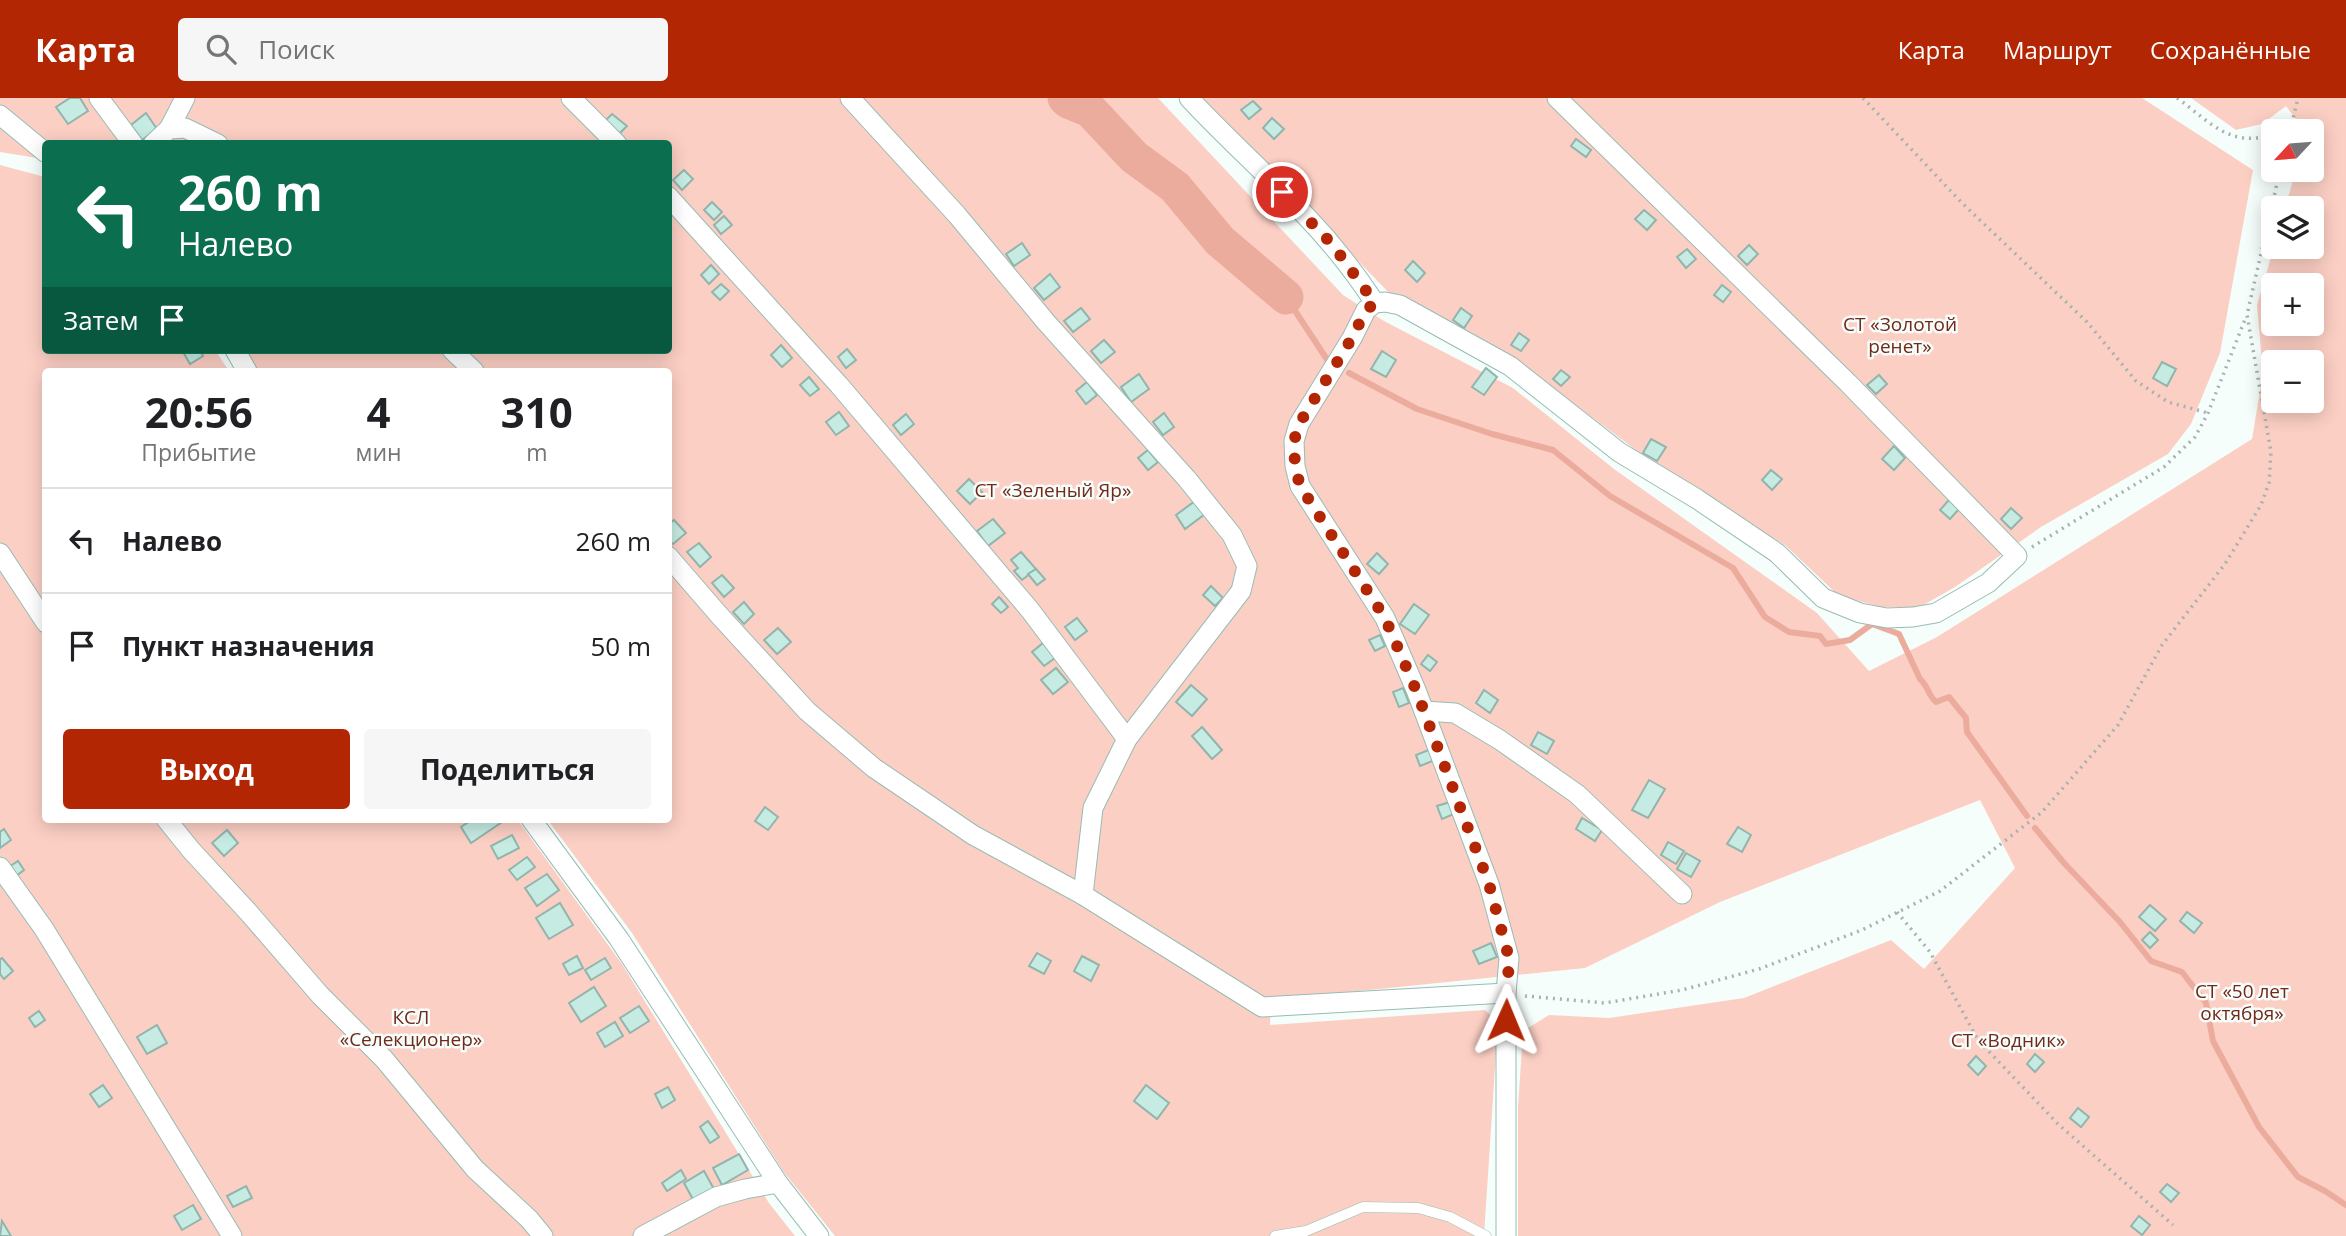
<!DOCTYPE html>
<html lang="ru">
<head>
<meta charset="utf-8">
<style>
	:root { --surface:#fff; --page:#f6f6f6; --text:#202124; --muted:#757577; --line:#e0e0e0; --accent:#b22604 }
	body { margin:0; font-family:"Open Sans",sans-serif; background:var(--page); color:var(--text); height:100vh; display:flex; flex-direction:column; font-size:26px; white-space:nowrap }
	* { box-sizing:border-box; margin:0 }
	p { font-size:23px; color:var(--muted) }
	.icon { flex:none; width:38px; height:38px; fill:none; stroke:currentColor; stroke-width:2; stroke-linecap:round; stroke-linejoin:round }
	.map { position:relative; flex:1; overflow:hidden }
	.panel { position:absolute; left:42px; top:270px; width:630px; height:455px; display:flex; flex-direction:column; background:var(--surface); border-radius:7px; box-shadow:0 4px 18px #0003 }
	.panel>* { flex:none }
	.top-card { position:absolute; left:42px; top:42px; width:630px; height:214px; border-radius:7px; box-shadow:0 4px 18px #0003; background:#0b6e4f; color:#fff; overflow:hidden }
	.needle { width:46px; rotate:244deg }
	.tools { position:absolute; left:2261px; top:21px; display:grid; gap:14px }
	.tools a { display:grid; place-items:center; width:63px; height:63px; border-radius:7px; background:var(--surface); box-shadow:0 4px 18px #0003; font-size:35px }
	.pin { position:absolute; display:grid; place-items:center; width:60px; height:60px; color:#fff; margin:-30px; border:4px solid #fff; border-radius:50%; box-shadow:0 2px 7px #0007 }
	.me { position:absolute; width:77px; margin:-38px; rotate:1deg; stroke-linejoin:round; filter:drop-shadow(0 0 5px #0008) }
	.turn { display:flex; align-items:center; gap:24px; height:147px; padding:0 21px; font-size:32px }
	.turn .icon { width:91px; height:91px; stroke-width:2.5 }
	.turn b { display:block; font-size:49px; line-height:60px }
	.then { display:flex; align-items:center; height:66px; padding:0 21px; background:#0003; gap:14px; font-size:26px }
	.eta { display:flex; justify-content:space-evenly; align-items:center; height:119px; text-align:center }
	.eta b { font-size:42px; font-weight:700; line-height:49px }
	.cta { display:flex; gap:14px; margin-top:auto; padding:14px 21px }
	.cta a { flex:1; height:80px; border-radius:7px; background:var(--accent); color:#fff; font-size:28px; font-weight:700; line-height:80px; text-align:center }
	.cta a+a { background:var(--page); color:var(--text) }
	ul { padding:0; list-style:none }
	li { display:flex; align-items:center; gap:21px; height:105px; padding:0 21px; border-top:2px solid var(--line) }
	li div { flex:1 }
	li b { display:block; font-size:26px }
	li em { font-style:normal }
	header { display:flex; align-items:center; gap:42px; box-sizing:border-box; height:98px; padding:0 35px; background:var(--accent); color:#fff }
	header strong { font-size:33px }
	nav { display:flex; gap:38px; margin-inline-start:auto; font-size:24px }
	.search { width:490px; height:63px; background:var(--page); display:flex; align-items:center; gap:18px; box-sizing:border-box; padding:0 24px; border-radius:7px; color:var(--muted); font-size:26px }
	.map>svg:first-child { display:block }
	.green { fill:#fccfc4; fill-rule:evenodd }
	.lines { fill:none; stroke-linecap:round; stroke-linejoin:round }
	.stream { stroke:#ecac9d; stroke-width:6 }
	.river { stroke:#ecac9d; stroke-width:35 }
	.building { fill:#c6ebe2; stroke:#91b5ac; stroke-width:2 }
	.service-casing { stroke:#98bcb3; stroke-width:11 }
	.minor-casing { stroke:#98bcb3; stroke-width:21 }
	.path { stroke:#a7b1af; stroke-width:3.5; stroke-dasharray:2 5; stroke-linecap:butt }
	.service { stroke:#fff; stroke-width:10 }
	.minor { stroke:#fff; stroke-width:19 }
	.route { stroke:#b22604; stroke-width:12; stroke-dasharray:0 21.6 }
	.labels { text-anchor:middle; stroke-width:5; stroke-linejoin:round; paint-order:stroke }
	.park-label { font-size:19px; fill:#732819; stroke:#f6fefc }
</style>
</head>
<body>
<header>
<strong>Карта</strong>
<div class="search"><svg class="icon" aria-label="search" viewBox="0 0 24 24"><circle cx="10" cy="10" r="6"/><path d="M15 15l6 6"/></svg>Поиск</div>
<nav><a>Карта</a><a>Маршрут</a><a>Сохранённые</a></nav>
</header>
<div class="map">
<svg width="2346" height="1138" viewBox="0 0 2346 1138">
	<rect width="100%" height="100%" fill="#f6fefc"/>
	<g class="green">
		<path d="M 0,0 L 1158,0 L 1343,197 L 1384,223 L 1513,290 L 1614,371 L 1817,515 L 1869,573 L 1937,539 L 2252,341 L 2263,275 L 2257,207 L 2274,149 L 2312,149 L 2312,110 L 2285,110 L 2296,72 L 2312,72 L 2312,33 L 2305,33 L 2286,8 L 2262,26 L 2236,32 L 2191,0 L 2346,0 L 2346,1138 L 1518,1138 L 1518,1010 L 1523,933 L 1549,917 L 1609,920 L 1744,900 L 1891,842 L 1924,871 L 2015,770 L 1980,702 L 1720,804 L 1585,870 L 1271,902 L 1270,927 L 1485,912 L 1498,924 L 1484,1138 L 835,1138 L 783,1073 L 632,835 L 547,721 L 668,721 L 668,273 L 258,273 L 244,252 L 668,252 L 668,46 L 46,46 L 43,61 L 0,54 ZM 2273,187 L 2312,187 L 2312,226 L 2273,226 ZM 2273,264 L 2312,264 L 2312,303 L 2273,303 Z"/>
		<polygon points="1200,0 2142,0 2253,72 2220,255 2191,326 2168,356 2041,429 1955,489 1920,509 1882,509 1839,498 1785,447 1669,377 1524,268 1393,199"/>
		<polygon points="0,67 45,79 46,252 215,252 229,273 46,273 46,721 517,721 622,866 769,1105 795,1138 0,1138"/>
	</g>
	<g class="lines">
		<g class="stream">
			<polyline points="1286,199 1328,263"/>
			<path d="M 1349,275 L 1417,311 L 1492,336 L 1553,352 L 1610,398 L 1733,470 L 1765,519 L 1789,534 L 1820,538 L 1826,546 L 1850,542 L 1872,526 L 1899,536 L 1920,581 C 1928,588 1928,597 1936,604 L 1949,599 L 1966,620 L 1967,634 L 2027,718"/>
			<polyline points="2035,730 2064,765 2120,824 2151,863 2182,874 2206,905 2213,943 2259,1029 2298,1079 2325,1093 2346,1107"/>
		</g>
		<polyline class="river" points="1065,0 1068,3 1090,12 1134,59 1175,89 1220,143 1286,199"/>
	</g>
	<g class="building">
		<polygon points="70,0 80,0 88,13 68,26 56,9"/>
		<polygon points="1253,3 1261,11 1249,21 1241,12"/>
		<polygon points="146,15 157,31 142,42 131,27"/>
		<polygon points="612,16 627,28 618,37 604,24"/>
		<polygon points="1272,20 1284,31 1274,41 1263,30"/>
		<polygon points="1576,41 1591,52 1586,59 1571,48"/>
		<polygon points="684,72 693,81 682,92 673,82"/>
		<polygon points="712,104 722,114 714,122 704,112"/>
		<polygon points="1644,112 1656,122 1647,132 1635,121"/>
		<polygon points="724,118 732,127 721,136 714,127"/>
		<polygon points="1022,145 1030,157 1014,168 1006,156"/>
		<polygon points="1749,147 1758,156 1747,167 1738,158"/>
		<polygon points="1687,151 1696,161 1686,170 1677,159"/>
		<polygon points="1413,163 1425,175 1417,184 1405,172"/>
		<polygon points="711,167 719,176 709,186 701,177"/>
		<polygon points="1050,176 1060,189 1044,202 1034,190"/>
		<polygon points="721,186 729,193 720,202 712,194"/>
		<polygon points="1722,187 1731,194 1723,204 1714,197"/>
		<polygon points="1081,210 1090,221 1073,234 1064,223"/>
		<polygon points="1461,210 1472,218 1464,230 1453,222"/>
		<polygon points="1519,235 1529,242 1521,253 1511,247"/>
		<polygon points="1104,242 1115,254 1101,265 1091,253"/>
		<polygon points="781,247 792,260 782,269 771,257"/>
		<polygon points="847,251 856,262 846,270 838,259"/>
		<polygon points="182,252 199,252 203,258 190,266"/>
		<polygon points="1382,253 1396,262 1386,279 1371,271"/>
		<polygon points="2162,264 2176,271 2167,288 2153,280"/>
		<polygon points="1486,270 1497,279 1484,297 1472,289"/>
		<polygon points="1561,272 1570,279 1561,288 1553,281"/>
		<polygon points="1139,276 1149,291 1131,304 1121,289"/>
		<polygon points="1879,277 1887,286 1876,296 1867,287"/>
		<polygon points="809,279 819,291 810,298 800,287"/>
		<polygon points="1087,284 1097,297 1086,306 1076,293"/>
		<polygon points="839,314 849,328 836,337 826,324"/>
		<polygon points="1164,315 1174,329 1163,337 1153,324"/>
		<polygon points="906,316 914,326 901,337 893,327"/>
		<polygon points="1651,341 1666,349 1657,363 1643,355"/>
		<polygon points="1894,348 1905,360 1894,372 1882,361"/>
		<polygon points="1148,352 1158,364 1148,372 1138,360"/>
		<polygon points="1771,372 1782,381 1772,392 1762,382"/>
		<polygon points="969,381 982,394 970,406 957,393"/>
		<polygon points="1949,402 1959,411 1950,421 1940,412"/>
		<polygon points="1195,403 1205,416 1185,431 1176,417"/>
		<polygon points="2011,410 2022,420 2011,431 2001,421"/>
		<polygon points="993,421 1005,435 988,448 977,433"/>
		<polygon points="674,422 686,435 673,446 668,442 668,427"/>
		<polygon points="699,445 711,459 700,469 687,454"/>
		<polygon points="1021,454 1036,471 1022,482 1014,473 1018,470 1011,462"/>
		<polygon points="1377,455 1388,466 1379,476 1367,466"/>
		<polygon points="1036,471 1045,481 1037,487 1028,476"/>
		<polygon points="722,477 734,490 724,499 712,485"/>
		<polygon points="1211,488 1223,500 1215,508 1203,497"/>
		<polygon points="999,499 1008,509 1001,515 992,506"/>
		<polygon points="744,504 754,516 744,526 733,514"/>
		<polygon points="1414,506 1429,517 1415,536 1400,526"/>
		<polygon points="1077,520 1087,533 1075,542 1065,529"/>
		<polygon points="778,530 791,544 777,556 764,542"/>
		<polygon points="1380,537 1385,548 1375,553 1369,542"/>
		<polygon points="1043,545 1055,560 1044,568 1032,554"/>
		<polygon points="1428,557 1437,564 1430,573 1421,566"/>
		<polygon points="1056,570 1068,584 1053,596 1041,582"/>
		<polygon points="1191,587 1207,601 1192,618 1176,604"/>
		<polygon points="1403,590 1409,605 1399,609 1393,594"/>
		<polygon points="1484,592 1498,602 1490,615 1476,605"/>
		<polygon points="1202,629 1222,652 1212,661 1192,638"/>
		<polygon points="1538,634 1554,643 1547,656 1531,647"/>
		<polygon points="1431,651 1435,662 1420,668 1416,657"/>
		<polygon points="1649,682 1665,691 1648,720 1632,712"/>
		<polygon points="1450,704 1454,716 1442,721 1437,708"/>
		<polygon points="765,709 778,719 768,732 755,723"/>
		<polygon points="1582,720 1602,732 1595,743 1576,731"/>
		<polygon points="473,721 505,721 505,722 471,745 461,729"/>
		<polygon points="1738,729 1751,737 1742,754 1727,746"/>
		<polygon points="4,731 11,742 0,750 0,734"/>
		<polygon points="227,732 238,745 224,758 212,745"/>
		<polygon points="512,737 519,750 498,761 491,748"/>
		<polygon points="1668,744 1684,753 1676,766 1661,757"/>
		<polygon points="1686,755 1700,763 1691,779 1677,771"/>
		<polygon points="527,759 535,769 517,782 509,772"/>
		<polygon points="18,763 24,772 16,778 9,769"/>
		<polygon points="547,776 559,792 537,808 525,790"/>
		<polygon points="560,805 573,827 549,841 536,820"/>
		<polygon points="2150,807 2166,821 2155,833 2139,819"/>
		<polygon points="2187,814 2202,825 2194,835 2180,823"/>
		<polygon points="2150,834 2158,842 2150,850 2142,842"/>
		<polygon points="1491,845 1497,859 1479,866 1473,853"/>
		<polygon points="1037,855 1051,863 1044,876 1029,868"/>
		<polygon points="577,858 583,870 569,877 563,866"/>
		<polygon points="1082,858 1099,867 1091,883 1074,873"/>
		<polygon points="2,860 13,873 4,881 0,876 0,861"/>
		<polygon points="605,860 611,870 591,882 585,872"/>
		<polygon points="594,889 606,908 581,924 569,905"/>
		<polygon points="639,908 649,923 630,935 620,920"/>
		<polygon points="39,913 45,922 35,929 29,920"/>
		<polygon points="615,924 623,938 605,949 597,935"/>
		<polygon points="157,927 167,945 147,956 137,939"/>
		<polygon points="2035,956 2044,964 2035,974 2027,966"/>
		<polygon points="1976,958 1986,968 1978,977 1968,967"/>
		<polygon points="103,987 112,1000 99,1009 90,996"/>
		<polygon points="1146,987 1169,1005 1157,1021 1134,1003"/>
		<polygon points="668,989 675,1002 662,1010 655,996"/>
		<polygon points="2078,1010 2089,1019 2081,1029 2070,1020"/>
		<polygon points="708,1023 719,1039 710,1045 700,1029"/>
		<polygon points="739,1056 748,1072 722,1087 713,1070"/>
		<polygon points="681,1072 686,1081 667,1093 662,1085"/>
		<polygon points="704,1073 715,1093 695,1105 684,1085"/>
		<polygon points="2167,1086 2179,1095 2171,1104 2160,1094"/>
		<polygon points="246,1088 252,1100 233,1109 227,1098"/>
		<polygon points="193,1107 201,1121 182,1132 174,1118"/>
		<polygon points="2139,1118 2150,1127 2142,1137 2131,1128"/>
		<polygon points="2,1123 11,1138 0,1138"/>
	</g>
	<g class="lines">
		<defs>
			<polyline id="service" points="1275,1138 1306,1133 1363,1109 1418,1110 1450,1119 1486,1138"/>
			<g id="minor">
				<polyline points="99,0 133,46"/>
				<polyline points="571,0 617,46"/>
				<polyline points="850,0 957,117 1046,224 1187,381 1232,437 1247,468 1241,493 1127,641 1093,710 1083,797"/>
				<path d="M 1189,0 C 1226,40 1267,76 1304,116 C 1331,144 1354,173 1375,205"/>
				<polyline points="0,17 46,55"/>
				<polyline points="169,31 185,0"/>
				<polyline points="153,46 169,31 185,30 218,46"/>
				<polyline points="668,98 839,287 1030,512 1127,641"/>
				<polyline points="235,252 247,273"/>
				<polyline points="452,252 474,273"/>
				<polyline points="0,455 46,525"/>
				<polyline points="668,458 719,517 807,613 874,670 973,737 1083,797 1262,909 1506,895"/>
				<polyline points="1424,613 1455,615 1500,642 1577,696 1682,796"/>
				<polyline points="166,721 191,752 249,815 320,897 384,961 475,1071 529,1121 543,1138"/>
				<polyline points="531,721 619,841 778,1085"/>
				<polyline points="0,769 44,831 232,1138"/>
				<polyline points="643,1138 716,1099 745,1091 778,1085 819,1138"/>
				<polyline points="1506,1138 1506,895 1509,860 1489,786 1416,592 1385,520 1300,388 1295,368 1294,343 1299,326 1352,240 1366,212 1375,205 1385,204 1400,207 1510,268 1619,354 1697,401 1777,455 1823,500 1860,515 1887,520 1913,519 1936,515 1988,485 2017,458 1848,285 1557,0"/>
			</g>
		</defs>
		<use href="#service" class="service-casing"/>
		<use href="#minor" class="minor-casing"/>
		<g class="path">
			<polyline points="1863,0 1962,105 2087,224 2136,283 2168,304 2208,315"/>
			<path d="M 2177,0 C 2210,24 2231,51 2273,36"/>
			<polyline points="2281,33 2290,30"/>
			<polyline points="2290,33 2298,0"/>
			<polyline points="2032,449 2164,369 2195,339 2208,315 2246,219"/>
			<polyline points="1897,814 1930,854 1978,942 2058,1026 2173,1127"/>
			<polyline points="1525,898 1605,905 1682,892 1759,871 1862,832 1940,793 2042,714 2118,627 2162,547 2225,466 2261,407 2269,385 2271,354 2247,217 2280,72"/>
		</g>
		<use href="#service" class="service"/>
		<use href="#minor" class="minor"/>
	</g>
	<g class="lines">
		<polyline class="route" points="1282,94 1332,146 1375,205 1366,212 1352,240 1299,326 1294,343 1295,368 1300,388 1385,520 1416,592 1489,786 1509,860 1506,922"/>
	</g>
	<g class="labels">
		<g class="park-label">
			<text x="1900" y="233">СТ «Золотой<tspan x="1900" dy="22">ренет»</tspan></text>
			<text x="1053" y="399">СТ «Зеленый Яр»</text>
			<text x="2242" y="900">СТ «50 лет<tspan x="2242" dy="22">октября»</tspan></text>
			<text x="411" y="926">КСЛ<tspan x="411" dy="22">«Селекционер»</tspan></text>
			<text x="2008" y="949">СТ «Водник»</text>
		</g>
	</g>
</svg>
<div class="tools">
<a><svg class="needle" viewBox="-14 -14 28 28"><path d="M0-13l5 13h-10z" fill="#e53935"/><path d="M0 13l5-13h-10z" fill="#757577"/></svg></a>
<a><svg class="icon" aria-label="layers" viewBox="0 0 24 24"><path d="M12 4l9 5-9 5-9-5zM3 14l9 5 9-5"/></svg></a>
<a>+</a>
<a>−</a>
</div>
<div class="pin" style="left:1282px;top:94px;background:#d93025"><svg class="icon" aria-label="arrive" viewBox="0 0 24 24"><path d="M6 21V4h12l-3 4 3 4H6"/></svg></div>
<svg class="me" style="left:1506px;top:922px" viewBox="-20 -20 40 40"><path d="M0-17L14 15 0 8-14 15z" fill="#b22604" stroke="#fff" stroke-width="4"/></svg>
<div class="top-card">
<div class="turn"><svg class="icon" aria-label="left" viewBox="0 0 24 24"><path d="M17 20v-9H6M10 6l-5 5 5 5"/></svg><div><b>260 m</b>Налево</div></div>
<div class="then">Затем<svg class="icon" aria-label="arrive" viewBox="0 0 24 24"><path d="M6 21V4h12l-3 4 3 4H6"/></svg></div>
</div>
<section class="panel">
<div class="eta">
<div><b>20:56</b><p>Прибытие</p></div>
<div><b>4</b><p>мин</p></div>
<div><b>310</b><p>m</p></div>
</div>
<ul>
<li><svg class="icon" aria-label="left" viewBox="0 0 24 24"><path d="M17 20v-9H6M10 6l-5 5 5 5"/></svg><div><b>Налево</b></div><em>260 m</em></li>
<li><svg class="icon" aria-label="arrive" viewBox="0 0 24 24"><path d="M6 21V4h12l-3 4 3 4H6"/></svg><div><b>Пункт назначения</b></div><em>50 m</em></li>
</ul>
<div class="cta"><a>Выход</a><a>Поделиться</a></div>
</section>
</div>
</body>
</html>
